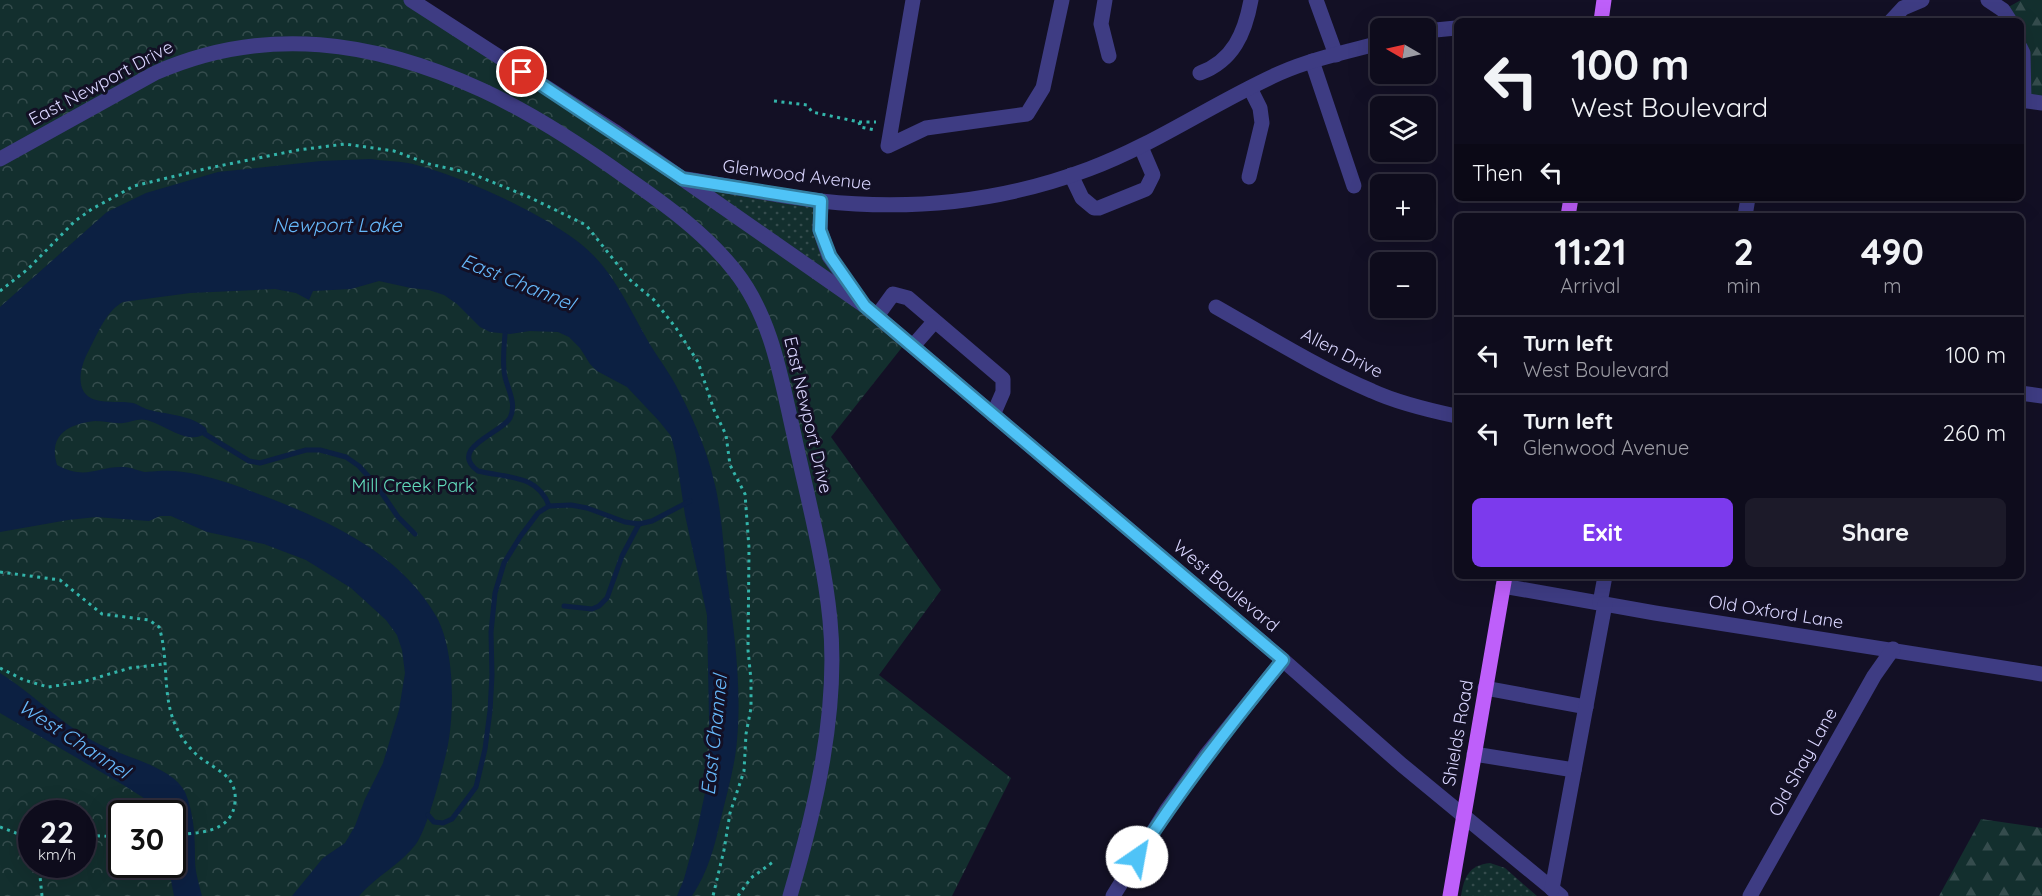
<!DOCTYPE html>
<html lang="en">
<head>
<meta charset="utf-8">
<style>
	:root { --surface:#0e0c1c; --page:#1c1a29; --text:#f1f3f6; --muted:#9b9ba3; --line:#2e2c3b; --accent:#7c3aed }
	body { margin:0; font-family:Quicksand,sans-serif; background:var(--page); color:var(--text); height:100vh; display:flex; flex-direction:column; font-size:22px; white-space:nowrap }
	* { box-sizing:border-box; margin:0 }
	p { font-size:20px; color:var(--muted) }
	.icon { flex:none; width:33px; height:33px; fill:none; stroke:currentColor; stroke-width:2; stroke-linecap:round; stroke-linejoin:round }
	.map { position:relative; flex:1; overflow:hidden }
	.details { position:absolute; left:1454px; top:213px; width:570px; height:366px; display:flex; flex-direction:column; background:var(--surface); border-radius:9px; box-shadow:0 6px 24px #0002,0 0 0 2px var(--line) }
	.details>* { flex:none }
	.banner { position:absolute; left:1454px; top:18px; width:570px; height:183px; border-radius:9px; box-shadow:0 6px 24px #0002,0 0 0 2px var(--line); background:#0e0c1c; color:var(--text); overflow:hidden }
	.needle { width:39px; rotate:279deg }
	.tools { position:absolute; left:1370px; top:18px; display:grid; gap:12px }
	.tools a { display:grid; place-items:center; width:66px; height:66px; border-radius:9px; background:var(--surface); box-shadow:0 6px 24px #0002,0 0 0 2px var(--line); font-size:30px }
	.speed { position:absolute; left:18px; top:800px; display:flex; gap:12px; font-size:30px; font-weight:700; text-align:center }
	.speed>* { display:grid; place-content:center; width:78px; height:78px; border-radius:50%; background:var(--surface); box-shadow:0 6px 24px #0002,0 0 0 2px var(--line); line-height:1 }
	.speed small { font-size:15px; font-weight:400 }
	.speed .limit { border:3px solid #111; border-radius:9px; background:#fff; color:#111 }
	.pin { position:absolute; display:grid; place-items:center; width:51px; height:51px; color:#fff; margin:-26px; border:3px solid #fff; border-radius:50%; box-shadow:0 2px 6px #0007 }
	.me { position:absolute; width:66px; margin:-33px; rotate:33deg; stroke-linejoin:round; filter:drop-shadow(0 0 4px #0008) }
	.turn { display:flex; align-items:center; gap:21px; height:126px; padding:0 18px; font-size:27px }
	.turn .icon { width:78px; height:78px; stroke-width:2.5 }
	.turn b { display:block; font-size:42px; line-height:51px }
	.then { display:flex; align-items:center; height:57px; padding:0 18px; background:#0003; gap:12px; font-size:22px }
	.eta { display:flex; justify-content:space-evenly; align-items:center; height:102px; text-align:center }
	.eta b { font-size:36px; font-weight:700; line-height:42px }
	.cta { display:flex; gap:12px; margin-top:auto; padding:12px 18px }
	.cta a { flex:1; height:69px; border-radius:9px; background:var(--accent); color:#fff; font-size:24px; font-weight:700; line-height:69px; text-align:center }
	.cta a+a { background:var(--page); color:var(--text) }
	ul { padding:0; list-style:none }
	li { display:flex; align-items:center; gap:18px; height:78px; padding:0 18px; border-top:2px solid var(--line) }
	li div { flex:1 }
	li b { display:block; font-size:22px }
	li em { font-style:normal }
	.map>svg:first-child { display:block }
	.grass { fill:url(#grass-dots) }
	.forest { fill:url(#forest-firs) }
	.park { fill:url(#park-crowns); fill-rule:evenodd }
	.water { fill:#0c2042 }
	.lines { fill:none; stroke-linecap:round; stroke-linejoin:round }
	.stream { stroke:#0c2042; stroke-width:5 }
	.path { stroke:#33b4aa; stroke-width:3; stroke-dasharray:3 4.5; stroke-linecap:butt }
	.minor { stroke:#3e3c83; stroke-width:15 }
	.major { stroke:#be5ffa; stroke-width:15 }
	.route-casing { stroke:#337fa1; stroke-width:15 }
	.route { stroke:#4fc3f7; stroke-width:10 }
	.labels { text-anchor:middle; stroke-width:6; stroke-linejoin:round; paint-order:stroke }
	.street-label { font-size:18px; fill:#d9d5fe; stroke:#131025 }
	.park-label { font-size:18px; fill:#62dcbc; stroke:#131025 }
	.water-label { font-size:20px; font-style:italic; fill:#66b8fa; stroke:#131025 }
</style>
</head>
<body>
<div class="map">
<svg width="2042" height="896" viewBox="0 0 2042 896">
	<defs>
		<pattern id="grass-dots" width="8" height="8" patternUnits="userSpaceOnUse" patternTransform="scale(1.5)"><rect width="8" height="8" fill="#132f2e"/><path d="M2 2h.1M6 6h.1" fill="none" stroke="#354c4d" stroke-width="1.8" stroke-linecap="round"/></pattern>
		<pattern id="forest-firs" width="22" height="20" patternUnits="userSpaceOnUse" patternTransform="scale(1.5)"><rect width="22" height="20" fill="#132f2e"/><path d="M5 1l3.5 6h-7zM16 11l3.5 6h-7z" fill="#354c4d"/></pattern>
		<pattern id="park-crowns" width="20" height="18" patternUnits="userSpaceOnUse" patternTransform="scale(1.5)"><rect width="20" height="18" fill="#132f2e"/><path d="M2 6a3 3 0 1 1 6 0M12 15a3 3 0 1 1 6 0" fill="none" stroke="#354c4d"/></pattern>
	</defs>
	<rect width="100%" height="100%" fill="#131025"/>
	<g class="grass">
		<polygon points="683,179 821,201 820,230 865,306"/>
		<path d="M 1490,863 L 1505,868 L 1537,896 L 1461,896 C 1464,877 1469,865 1490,863 Z"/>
	</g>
	<g class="forest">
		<polygon points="2021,0 2042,0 2042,103 2024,100 2020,21 2010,21 2003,10"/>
		<polygon points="1981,819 2042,828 2042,896 1939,896"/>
	</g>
	<path class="park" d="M 0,0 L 411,0 L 907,341 L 831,437 L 941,590 L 879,675 L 1011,778 L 952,896 L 0,896 ZM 32,813 L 82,813 L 82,864 L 32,864 ZM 122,813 L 172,813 L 172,864 L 122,864 Z"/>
	<g class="water">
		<path d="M 371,159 C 383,161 396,161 408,163 C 456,173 561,220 594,256 C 616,279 629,307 644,334 C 653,351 665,366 674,382 C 691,413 706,447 714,481 C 722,512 723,546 727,578 C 734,632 742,686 737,740 C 735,766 727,793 721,818 C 715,845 708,872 692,896 L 677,896 L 684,879 L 696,835 L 710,770 L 707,615 L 685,515 L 676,455 L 671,436 L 659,421 L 627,387 L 597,371 L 590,364 L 580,348 L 569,337 L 558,332 L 530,331 L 510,334 L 490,332 L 480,327 L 457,304 L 444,295 L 429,290 L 411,288 L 379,281 L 351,289 L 313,291 L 309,300 L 296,293 L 275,289 L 190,293 L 123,302 C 106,311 98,333 89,350 C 80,366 73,394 96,400 C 108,403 121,401 133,403 C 139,405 144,409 150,410 C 169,415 191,415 206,428 L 207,432 C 190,448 163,423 146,420 C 138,418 131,422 123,423 C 114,424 104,421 95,421 C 68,424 48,435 57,465 C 86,481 97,466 124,467 C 131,467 138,471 145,472 C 150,472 154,471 159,471 C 172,470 187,472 200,475 C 222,480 243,488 264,496 C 329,521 400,553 436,616 C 456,651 455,721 445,758 C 440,778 427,829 416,844 C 400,865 376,876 359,896 L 292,896 L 323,858 L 345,843 L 355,826 L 365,799 L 383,763 L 399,710 L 405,673 L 402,650 L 397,635 L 386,620 L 351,588 L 306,560 L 264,544 L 207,532 L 171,516 L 160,516 L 149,521 L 96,517 L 68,520 L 0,532 L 0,307 L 107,212 L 146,193 L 218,172 L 321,161 Z"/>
		<path d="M 0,673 C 35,695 64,727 101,745 C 124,757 173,767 185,792 C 194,813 195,837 195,860 C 195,872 199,884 202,896 L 174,896 L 168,864 L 172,864 L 172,813 L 159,813 L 147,800 L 125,786 L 0,713 Z"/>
	</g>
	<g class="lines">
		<g class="stream">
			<path d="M 505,334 C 504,348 502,363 505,377 C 508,390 517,404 510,418 C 502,433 447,448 478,471 C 506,478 538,474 549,506"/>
			<polyline points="205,434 249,461 260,463 306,450 320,450 346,457 359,466 377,486 398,517 415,534"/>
			<polyline points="564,606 592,609 599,606 607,598 622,556 639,524"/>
			<polyline points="428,815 434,822 443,823 452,819 476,787 485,749 490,711 492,675 491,632 495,593 504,563 520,537 538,513 549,506 571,505 587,508 625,522 639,524 652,521 690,501"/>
		</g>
		<g class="path">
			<polyline points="774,101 807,105 812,112 859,122 860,127 875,130"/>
			<polyline points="859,122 876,122"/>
			<polyline points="0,291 28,269 75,221 92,209 134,186 209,168 298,150 345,144 394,151 429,164 470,173 529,197 586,225 629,279 654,300 676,328 698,362 714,410 726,435 730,465 745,494 749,548 748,650 751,680 751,708 746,734 744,771 730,813 724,850 713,896"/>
			<path d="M 0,572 L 60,580 L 102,614 L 149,620 L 159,627 C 169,658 162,691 174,722 C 180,737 191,752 205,761 C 212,766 221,771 227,777 C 234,784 236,793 235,802 C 232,834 196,833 172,835"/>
			<polyline points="0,668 24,680 48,687 82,682 130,668 164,664"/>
			<polyline points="0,827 32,839"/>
			<polyline points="82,835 122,837"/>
			<polyline points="42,896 40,876 43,864"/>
			<polyline points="738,896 751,878 773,862"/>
		</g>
		<g class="minor">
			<polyline points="411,0 614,131 865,306 1283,660 1402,765 1561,896"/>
			<polyline points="913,0 888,146 926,128 1027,114 1043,88 1062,0"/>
			<polyline points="1105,0 1101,24 1109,56"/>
			<polyline points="1316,0 1336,55"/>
			<polyline points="1988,0 2003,10 2010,21"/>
			<polyline points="1891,21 1903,8 1922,0"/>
			<polyline points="1425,31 1456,28"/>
			<polyline points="2020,47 2023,53 2024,100"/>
			<polyline points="1312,61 1354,186"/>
			<path d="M 1200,73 C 1233,61 1245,33 1251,0"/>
			<polyline points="2020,100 2042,103"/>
			<path d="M 0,159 L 155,73 C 266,24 375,41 482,90 C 534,114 581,145 627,178 C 666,205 706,234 735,271 C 772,318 781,378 794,435 C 807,496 824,558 830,620 C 839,710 815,811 790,896"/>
			<polyline points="1071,175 1082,198 1094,208 1099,208 1146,189 1153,175 1141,147"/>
			<polyline points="1249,177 1262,123 1260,108 1250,88"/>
			<path d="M 686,179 C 731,186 776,196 821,201 C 912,211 1004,201 1089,169 C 1156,144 1215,102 1280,73 C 1312,59 1346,52 1380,43"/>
			<polyline points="821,201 820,230 829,256 858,297"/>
			<polyline points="1745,216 1748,198"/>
			<path d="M 1216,307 C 1267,336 1318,368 1372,391 C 1398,403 1428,410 1456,416"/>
			<polyline points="877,316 893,294 908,298 1003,379 1003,392 993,415"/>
			<polyline points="913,346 934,322"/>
			<polyline points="2020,393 2042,396"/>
			<polyline points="1503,586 1655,613 2042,674"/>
			<polyline points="1600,603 1605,576"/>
			<polyline points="1485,688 1586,707"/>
			<polyline points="1474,754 1574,770"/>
			<polyline points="1552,889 1605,604"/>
			<polyline points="1113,896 1166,811 1207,754 1283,660"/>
			<polyline points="1750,896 1874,676 1893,649"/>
		</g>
		<g class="major">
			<polyline points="1601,21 1604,0"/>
			<polyline points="1568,216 1571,198"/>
			<polyline points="1450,896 1505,576"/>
		</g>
	</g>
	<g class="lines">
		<defs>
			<path id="route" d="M 522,72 L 683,179 L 821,201 L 820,230 L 830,256 L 865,306 L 1283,660 C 1231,724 1181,788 1137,857"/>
		</defs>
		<use href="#route" class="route-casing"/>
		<use href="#route" class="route"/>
	</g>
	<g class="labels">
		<g class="street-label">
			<text transform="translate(101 83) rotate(-28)" y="6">East Newport Drive</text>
			<text transform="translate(797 175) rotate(7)" y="6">Glenwood Avenue</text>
			<text transform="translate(1342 353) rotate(27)" y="6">Allen Drive</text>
			<text transform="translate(808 415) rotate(77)" y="6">East Newport Drive</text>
			<text transform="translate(1226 586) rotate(40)" y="6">West Boulevard</text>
			<text transform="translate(1776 612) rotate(9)" y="6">Old Oxford Lane</text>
			<text transform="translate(1458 733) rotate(-80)" y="6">Shields Road</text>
			<text transform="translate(1803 762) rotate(-61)" y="6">Old Shay Lane</text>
		</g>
		<g class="park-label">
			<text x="413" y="492">Mill Creek Park</text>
		</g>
		<g class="water-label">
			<text x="337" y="232">Newport Lake</text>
			<text transform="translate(518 282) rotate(22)" y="7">East Channel</text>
			<text transform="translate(714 735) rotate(-84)" y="7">East Channel</text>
			<text transform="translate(74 739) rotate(33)" y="7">West Channel</text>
		</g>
	</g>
</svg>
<div class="tools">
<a><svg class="needle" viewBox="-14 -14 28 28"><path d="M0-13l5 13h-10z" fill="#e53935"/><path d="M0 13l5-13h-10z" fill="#9b9ba3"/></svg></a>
<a><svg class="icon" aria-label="layers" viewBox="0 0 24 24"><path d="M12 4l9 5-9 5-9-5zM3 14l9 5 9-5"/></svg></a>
<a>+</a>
<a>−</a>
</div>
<div class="speed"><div>22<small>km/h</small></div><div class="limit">30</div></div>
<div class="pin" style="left:522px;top:72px;background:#d93025"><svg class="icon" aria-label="arrive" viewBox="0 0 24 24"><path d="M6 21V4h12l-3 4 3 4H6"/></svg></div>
<svg class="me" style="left:1137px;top:857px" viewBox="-20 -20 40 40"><circle r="19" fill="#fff"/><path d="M0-13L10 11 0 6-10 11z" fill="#4fc3f7"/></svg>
<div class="banner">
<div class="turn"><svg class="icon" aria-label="left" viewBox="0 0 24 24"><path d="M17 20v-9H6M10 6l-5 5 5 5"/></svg><div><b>100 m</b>West Boulevard</div></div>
<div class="then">Then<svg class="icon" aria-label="left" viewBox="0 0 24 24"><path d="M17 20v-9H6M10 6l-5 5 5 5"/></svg></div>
</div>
<section class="details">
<div class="eta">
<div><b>11:21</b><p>Arrival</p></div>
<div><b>2</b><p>min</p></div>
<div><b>490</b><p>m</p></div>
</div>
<ul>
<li><svg class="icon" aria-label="left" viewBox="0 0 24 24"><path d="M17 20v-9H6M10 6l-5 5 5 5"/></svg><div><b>Turn left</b><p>West Boulevard</p></div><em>100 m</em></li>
<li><svg class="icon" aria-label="left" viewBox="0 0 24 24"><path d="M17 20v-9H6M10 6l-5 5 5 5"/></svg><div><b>Turn left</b><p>Glenwood Avenue</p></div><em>260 m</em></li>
</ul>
<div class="cta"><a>Exit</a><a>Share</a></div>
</section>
</div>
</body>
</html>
